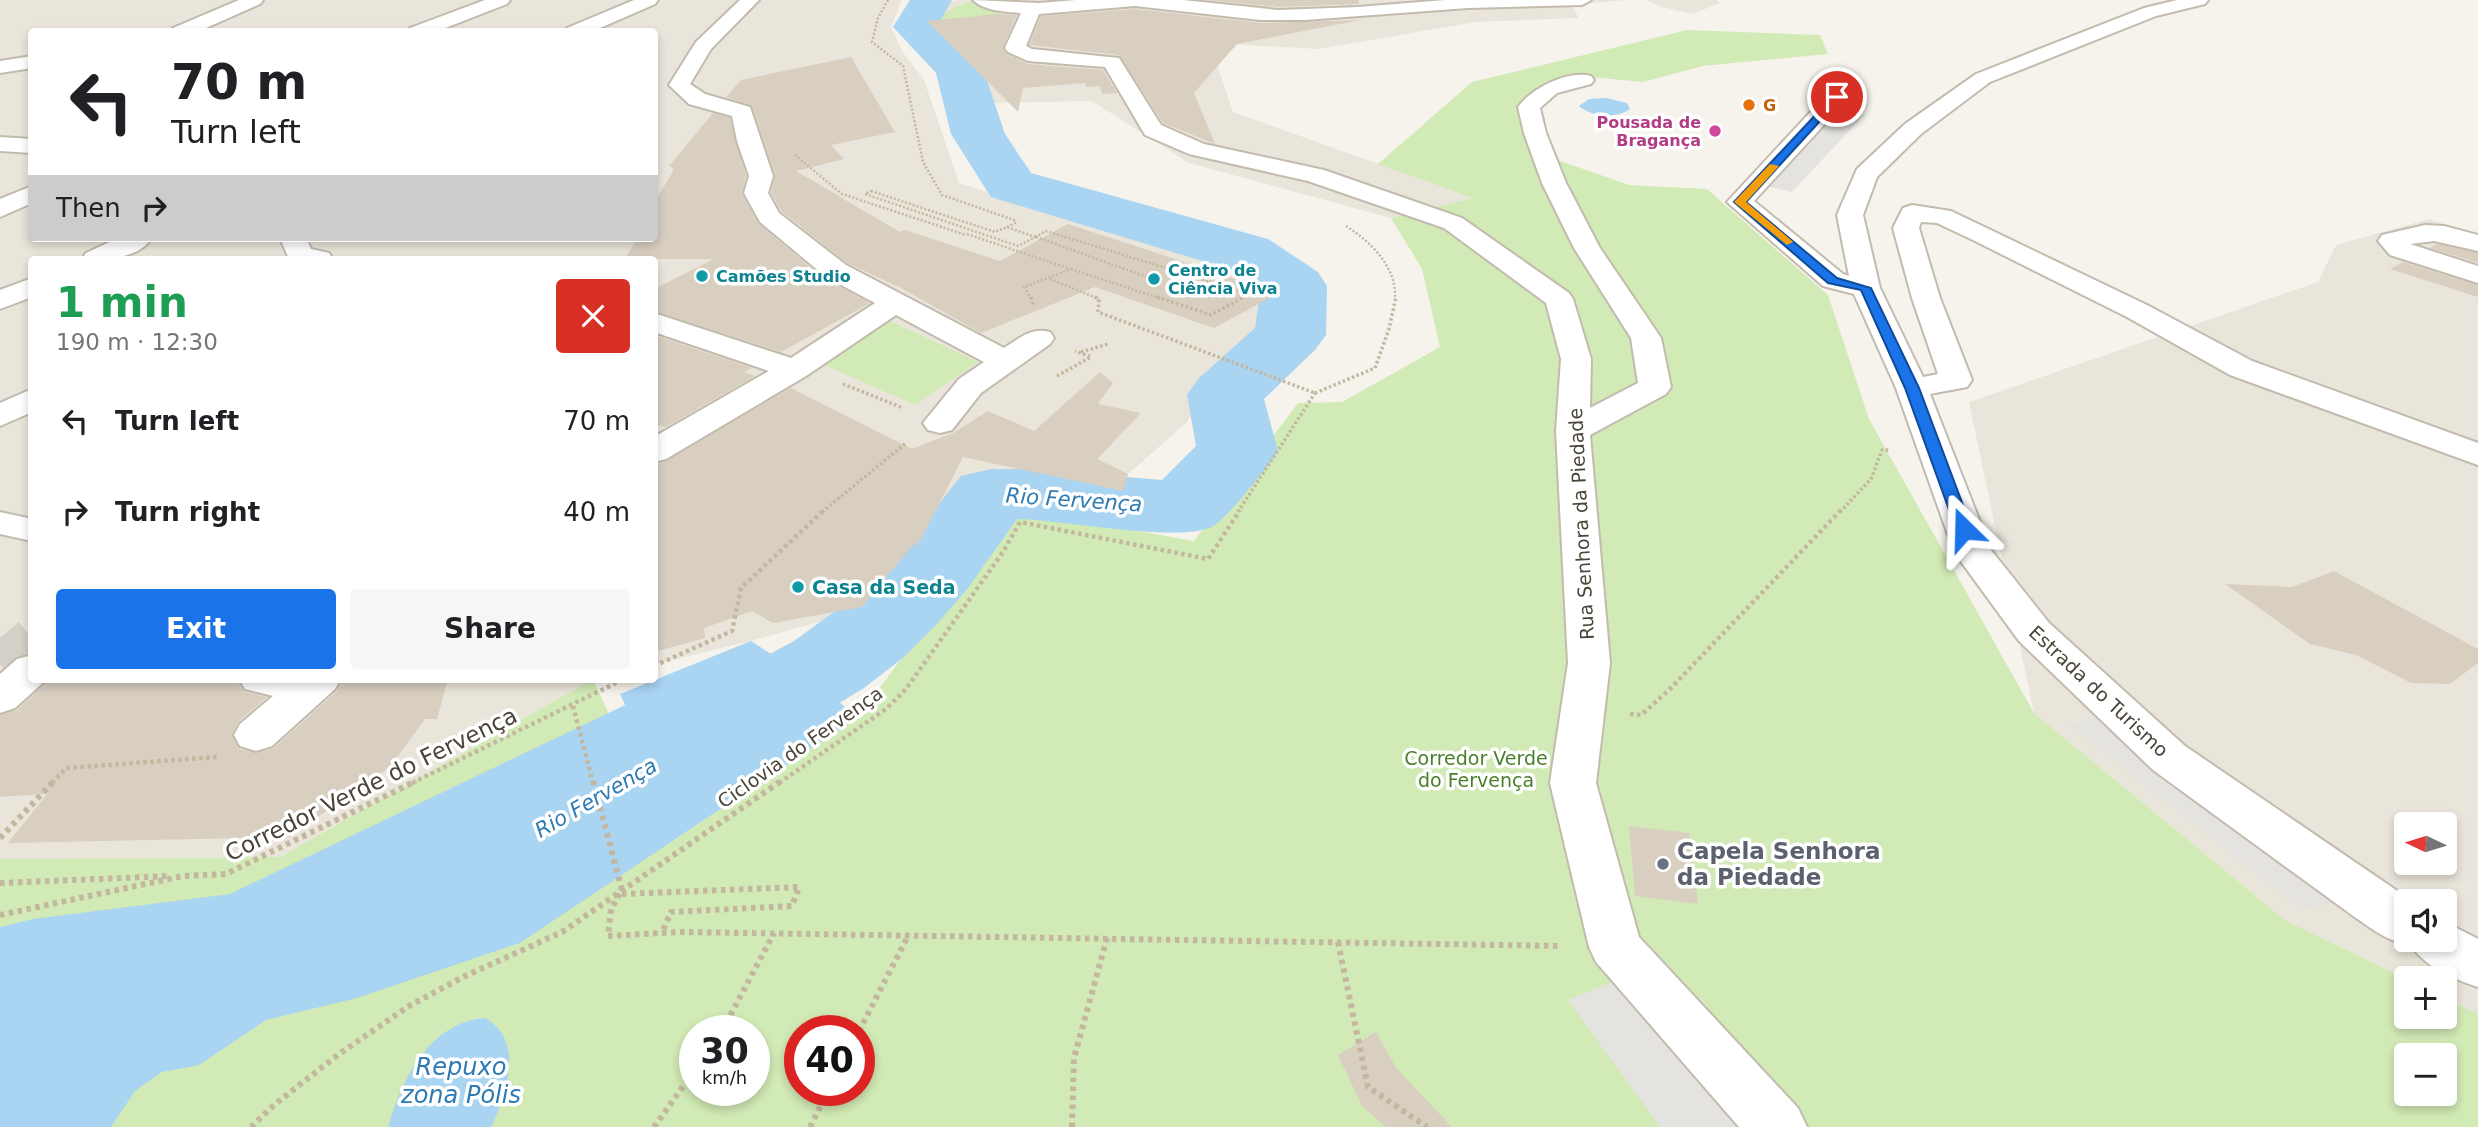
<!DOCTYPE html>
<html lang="en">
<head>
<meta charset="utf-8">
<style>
	:root { --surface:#fff; --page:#f6f6f6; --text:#202124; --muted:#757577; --accent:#1a73e8 }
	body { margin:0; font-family:"DejaVu Sans",sans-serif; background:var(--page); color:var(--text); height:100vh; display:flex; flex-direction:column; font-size:26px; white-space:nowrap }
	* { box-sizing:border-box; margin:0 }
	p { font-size:23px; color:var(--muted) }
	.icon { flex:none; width:38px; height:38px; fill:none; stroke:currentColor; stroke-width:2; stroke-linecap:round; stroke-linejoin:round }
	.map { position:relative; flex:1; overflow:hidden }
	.side { position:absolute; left:28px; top:256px; width:630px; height:427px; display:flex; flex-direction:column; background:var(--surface); border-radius:7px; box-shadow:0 4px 10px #0003 }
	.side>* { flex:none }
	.guide { position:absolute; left:28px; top:28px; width:630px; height:214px; border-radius:7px; box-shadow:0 4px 10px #0003; background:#fff; color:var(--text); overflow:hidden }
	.needle { width:46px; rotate:274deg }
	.tools { position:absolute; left:2394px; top:812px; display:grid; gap:14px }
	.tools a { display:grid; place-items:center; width:63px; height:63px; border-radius:7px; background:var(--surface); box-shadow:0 4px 10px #0003; font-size:35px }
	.speed { position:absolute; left:679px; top:1015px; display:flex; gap:14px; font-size:35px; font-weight:700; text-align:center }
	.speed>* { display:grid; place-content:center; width:91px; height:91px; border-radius:50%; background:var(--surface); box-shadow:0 4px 10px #0003; line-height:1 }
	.speed small { font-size:18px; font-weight:400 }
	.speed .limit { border:10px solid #d22; background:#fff; color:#111 }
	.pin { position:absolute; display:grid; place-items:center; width:60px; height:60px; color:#fff; margin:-30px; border:4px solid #fff; border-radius:50%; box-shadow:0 2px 7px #0007 }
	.me { position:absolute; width:77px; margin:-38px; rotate:338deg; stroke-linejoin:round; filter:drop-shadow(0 0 5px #0008) }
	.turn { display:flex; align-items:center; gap:24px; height:147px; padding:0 28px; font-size:32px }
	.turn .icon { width:91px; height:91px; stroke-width:2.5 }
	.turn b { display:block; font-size:49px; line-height:60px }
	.then { display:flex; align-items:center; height:66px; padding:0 28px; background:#0003; gap:14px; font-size:26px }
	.round { display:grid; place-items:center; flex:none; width:74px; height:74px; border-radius:7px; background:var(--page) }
	.headline { display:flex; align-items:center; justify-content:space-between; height:119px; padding:0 28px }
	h1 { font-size:42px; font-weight:700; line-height:52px; color:#1e9e55 }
	.button { display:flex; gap:14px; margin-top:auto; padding:14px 28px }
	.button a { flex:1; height:80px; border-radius:7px; background:var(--accent); color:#fff; font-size:28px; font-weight:700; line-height:80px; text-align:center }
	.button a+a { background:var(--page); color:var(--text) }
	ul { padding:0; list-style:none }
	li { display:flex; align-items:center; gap:21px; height:91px; padding:0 28px }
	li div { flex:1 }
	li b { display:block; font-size:26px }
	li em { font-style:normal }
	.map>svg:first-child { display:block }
	.residential { fill:#eae5da; fill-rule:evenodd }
	.green { fill:#d2eab5; fill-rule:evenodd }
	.parking { fill:#e5e3e0 }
	.water { fill:#a9d4f2 }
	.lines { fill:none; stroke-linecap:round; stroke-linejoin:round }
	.river { fill:#a9d4f2; fill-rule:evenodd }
	.building { fill:#d8cfc1 }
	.minor-tunnel { stroke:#d4d0c8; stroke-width:41; stroke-dasharray:41 21; stroke-linecap:butt }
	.minor-casing { stroke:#c2bbae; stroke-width:4 }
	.path-far3 { stroke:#c4b79f; stroke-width:2.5; stroke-dasharray:2 2; stroke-linecap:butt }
	.path-far2 { stroke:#c4b79f; stroke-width:3.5; stroke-dasharray:2.5 2.5; stroke-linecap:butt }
	.path-far1 { stroke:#c4b79f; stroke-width:4.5; stroke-dasharray:3.5 3.5; stroke-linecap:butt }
	.path { stroke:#c4b79f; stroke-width:6; stroke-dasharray:4.5 4.5; stroke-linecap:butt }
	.minor { fill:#fff; fill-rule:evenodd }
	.route { fill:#1a73e8; stroke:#114b97; stroke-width:2 }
	.slow { fill:#f59e0b }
	.food-dot { fill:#e8710a; stroke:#fff; stroke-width:2.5 }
	.hotel-dot { fill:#d1479c; stroke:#fff; stroke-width:2.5 }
	.culture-dot { fill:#0f9aa8; stroke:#fff; stroke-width:2.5 }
	.worship-dot { fill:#6b7280; stroke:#fff; stroke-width:2.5 }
	.labels { text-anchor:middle; stroke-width:7; stroke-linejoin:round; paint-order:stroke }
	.far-food-label { font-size:16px; font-weight:bold; fill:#c56008; stroke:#fff; text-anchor:start }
	.far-hotel-label { font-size:16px; font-weight:bold; fill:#b23c85; stroke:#fff; text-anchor:end }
	.far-culture-label { font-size:16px; font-weight:bold; fill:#0d838f; stroke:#fff; text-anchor:start }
	.street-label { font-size:19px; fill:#4b4439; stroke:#fff }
	.culture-label { font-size:19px; font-weight:bold; fill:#0d838f; stroke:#fff; text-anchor:start }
	.park-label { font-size:19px; fill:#4a7f2a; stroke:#fff }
	.water-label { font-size:21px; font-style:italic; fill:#2e7ab2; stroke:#fff }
	.near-street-label { font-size:23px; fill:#4b4439; stroke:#fff }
	.near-worship-label { font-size:23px; font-weight:bold; fill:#5b616d; stroke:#fff; text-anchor:start }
	.near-water-label { font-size:24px; font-style:italic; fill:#2e7ab2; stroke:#fff }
</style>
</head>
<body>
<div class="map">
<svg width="2478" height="1127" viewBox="0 0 2478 1127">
	<rect width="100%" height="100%" fill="#f6f3ec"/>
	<g class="residential">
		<path d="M 0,0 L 902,0 L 891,27 L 902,51 L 924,80 L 959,183 L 1129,236 L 1285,290 L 1278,304 L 1237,348 L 1186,423 L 1110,490 L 997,478 L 955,514 L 861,610 L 751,641 L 655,664 L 654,259 L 32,259 L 32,679 L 593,679 L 280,857 L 0,859 ZM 32,32 L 654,32 L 654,238 L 32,238 Z"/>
		<polygon points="960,0 1626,0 1571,5 1579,18 1475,22 1319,49 1210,43 1233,112 1474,198 1391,218 1189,163 1092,101 994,103 966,66 997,50 936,34 928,20 951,1"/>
		<polygon points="1646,0 1716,0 1720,3 1693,14 1662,7"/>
		<path d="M 2429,219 L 2478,236 L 2478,1014 L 2445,998 L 2445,978 L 2406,979 L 2285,920 L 2034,713 L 1969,402 L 2318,282 L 2336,245 ZM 2406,824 L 2445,824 L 2445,863 L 2406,863 ZM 2406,901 L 2445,901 L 2445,940 L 2406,940 Z"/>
	</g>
	<g class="green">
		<polygon points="975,0 1003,12 991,18 937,28 937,19 955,7"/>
		<path d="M 1687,30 L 1820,35 L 1828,54 L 1703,66 L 1643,82 L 1580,76 L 1534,92 L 1519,117 L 1543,155 L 1629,185 L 1707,189 L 1828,295 L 1869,419 L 2034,713 L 2285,920 L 2406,979 L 2406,1017 L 2445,1017 L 2445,998 L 2478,1014 L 2478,1127 L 0,1127 L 0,859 L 280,857 L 593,679 L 668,844 L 858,717 L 1013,509 L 1194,541 L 1298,403 L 1342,402 L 1440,347 L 1422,269 L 1391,218 L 1473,198 L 1378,164 L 1472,82 ZM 695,1031 L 754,1031 L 754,1090 L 695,1090 ZM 800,1031 L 859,1031 L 859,1090 L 800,1090 ZM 2406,1055 L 2445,1055 L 2445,1094 L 2406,1094 Z"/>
		<polygon points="888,320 978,362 915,405 822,364"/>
	</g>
	<g class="parking">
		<polygon points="1827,108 1864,115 1792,192 1757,184"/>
		<polygon points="2097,715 2340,902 2301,909 2070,726"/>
		<polygon points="1624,977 1740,1127 1660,1127 1568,1000"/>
	</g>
	<g class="water">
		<path d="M 1606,98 L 1627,103 L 1630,109 C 1617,119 1591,117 1579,106 L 1589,99 Z"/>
		<polygon points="1215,451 1252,458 1202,524 1030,504 993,511 995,518 961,516 997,478 1177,497"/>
		<polygon points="751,641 808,678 858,717 520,943 357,998 266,1020 199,1065 162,1072 135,1091 111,1127 0,1127 0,927 33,919 230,894 625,705 620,694"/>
		<path d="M 485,1018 C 525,1040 507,1094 491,1127 L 388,1127 C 401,1080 430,1022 485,1018 Z"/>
	</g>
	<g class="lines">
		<path class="river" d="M 910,0 L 952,0 L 938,25 L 976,59 L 983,69 L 1005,134 L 1031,173 L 1268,239 L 1318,272 L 1327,286 L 1326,335 L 1315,350 L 1264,399 L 1278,451 C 1265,470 1232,512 1215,525 C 1187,545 1057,519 1017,519 L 968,588 L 937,624 L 904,657 L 864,688 L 735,766 L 697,777 L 659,766 L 644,740 L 659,714 L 794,641 L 853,598 L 903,549 L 961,476 L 991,469 L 1029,469 L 1162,480 L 1196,446 L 1187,395 L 1198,379 L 1255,328 L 1260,293 L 1222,267 L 991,197 L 951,134 L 936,73 L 893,27 Z"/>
	</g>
	<g class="building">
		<polygon points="1208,0 1359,0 1359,4 1278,7"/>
		<polygon points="1135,9 1260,23 1361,20 1237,44 1194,93 1215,144 1163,123 1119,55 1029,45 1041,16"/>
		<polygon points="999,14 1017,15 1003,47 1007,54 1028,64 1103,70 1117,93 1103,94 1099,86 1086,87 1085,83 1023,88 1018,112 927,21"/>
		<polygon points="851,57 895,132 831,145 844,159 796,171 900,232 905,230 1000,261 1068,224 1279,293 1214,328 1095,287 981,333 899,287 847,263 781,211 771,193 775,175 752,106 726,97 741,80"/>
		<polygon points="713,113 730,118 746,176 742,194 758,223 824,279 870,303 781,352 654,311 654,289 714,259 625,259 637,238 654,238 654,204 674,169 669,166"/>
		<polygon points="2437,244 2478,253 2478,263 2430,248"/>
		<polygon points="2403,262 2478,285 2478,297 2390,269"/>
		<polygon points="654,335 752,368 744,372 755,376 666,427 654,424"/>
		<polygon points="1100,372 1113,383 1098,404 1141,413 1097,459 1128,474 1123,491 963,457 920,541 911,547 862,607 773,623 752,611 704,628 705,638 654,652 654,467 660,463 791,388 912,449 953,433 988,411 1034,431"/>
		<polygon points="2334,571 2478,649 2478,663 2450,684 2411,683 2356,655 2310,644 2225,584 2292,587"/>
		<polygon points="50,679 236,679 244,692 267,697 238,722 232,734 239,749 257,753 274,748 337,691 344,679 448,679 437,719 425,719 390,767 289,837 8,843 47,794 0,797 0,715 17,710"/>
		<polygon points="1629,826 1689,833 1698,904 1635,896"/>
		<polygon points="1376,1032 1396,1068 1452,1127 1386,1127 1362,1106 1338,1055"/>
	</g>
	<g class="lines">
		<polyline class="minor-tunnel" points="0,664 32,638"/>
		<defs>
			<g id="minor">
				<polygon points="239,0 263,0 260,4 197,32 171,32 173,28"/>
				<polygon points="485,0 510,0 507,4 435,32 408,32 410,28"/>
				<polygon points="634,0 658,0 655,4 591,32 565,32 567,28"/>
				<path d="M 740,0 L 759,0 L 711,49 L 690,84 L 705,94 L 750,107 L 773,176 L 768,193 L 779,213 L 846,265 L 1004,348 C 1020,338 1031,327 1050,332 L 1054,338 L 1050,344 L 981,393 L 952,430 L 940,433 L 928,430 L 923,423 L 959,379 L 984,362 L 896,315 L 806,376 L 666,459 L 654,462 L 654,437 L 769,371 L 654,332 L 654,313 L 791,358 L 875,303 L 826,277 L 760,222 L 744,193 L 749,176 L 737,141 L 732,116 L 689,104 L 669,85 L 696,42 Z"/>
				<path d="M 973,0 L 1039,3 L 1076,0 L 1183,0 L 1278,10 L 1358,7 L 1445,0 L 1591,0 L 1582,5 L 1468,8 L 1305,20 L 1260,20 L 1135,6 L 1039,14 L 1026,46 L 1032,49 L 1119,58 L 1161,125 L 1204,144 L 1324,170 L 1462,218 L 1569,293 L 1573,299 L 1591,359 L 1590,408 L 1638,383 L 1631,338 L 1574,248 L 1542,183 L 1524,133 L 1518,107 C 1532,88 1568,70 1591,76 L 1594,80 L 1591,84 L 1557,93 L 1540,108 L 1546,133 L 1566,183 L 1600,248 L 1661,338 L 1671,387 L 1666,394 L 1590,435 L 1610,663 L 1596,783 L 1639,937 L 1798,1108 L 1807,1127 L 1739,1127 L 1596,962 L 1589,947 L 1550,783 L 1568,663 L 1556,431 L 1561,359 L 1546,303 L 1444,228 L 1308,181 L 1189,154 L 1145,135 L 1105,67 L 1028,61 L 1008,52 L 1005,48 L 1021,13 C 1006,12 984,11 973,0 Z"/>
				<path d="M 2177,0 L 2208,0 L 2205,4 L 2156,16 L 1990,82 L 1921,134 L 1877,177 L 1863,215 L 1880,288 L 1923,377 L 1938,374 L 1912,298 L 1893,228 L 1903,208 L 1912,205 L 1951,211 L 2147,305 L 2252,361 L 2478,443 L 2478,465 L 2230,375 L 2127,317 L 1973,240 L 1937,223 L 1921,222 L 1919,228 L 1940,298 L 1972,380 L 1967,387 L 1930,394 L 1991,550 L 2049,623 L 2185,746 L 2412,901 L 2406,901 L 2406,940 L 2445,940 L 2445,922 L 2478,939 L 2478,987 C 2454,979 2422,966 2410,943 C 2392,945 2371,928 2356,918 L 2153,770 L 2019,641 L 1954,552 L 1896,388 L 1854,294 L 1823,286 L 1727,202 L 1829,92 L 1845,92 L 1848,97 L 1845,102 L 1754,201 L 1843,274 L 1849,276 L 1837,215 L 1857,169 L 1905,124 L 1976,74 L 2144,8 Z"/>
				<polygon points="32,56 32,68 0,73 0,61"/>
				<polygon points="0,137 32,139 32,153 0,151"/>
				<polygon points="32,186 32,203 0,217 0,199"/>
				<polygon points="2425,225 2444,226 2478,235 2478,251 2434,241 2410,244 2478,266 2478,283 2390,255 2378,241 2382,235"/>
				<path d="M 118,238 L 152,238 C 137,260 106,259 82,259 L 86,253 Z"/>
				<polygon points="280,238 306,238 311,249 329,253 333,259 289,259"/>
				<polygon points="32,278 32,297 0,309 0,290"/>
				<polygon points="32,389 32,412 0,426 0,403"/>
				<polygon points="0,512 32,519 32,541 0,534"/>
				<polygon points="32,655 32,679 47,679 15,708 0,713 0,674 17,659"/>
				<polygon points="239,679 341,679 335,689 272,746 256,751 240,746 234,735 240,724 273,696 245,689"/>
			</g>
		</defs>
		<use href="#minor" class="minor-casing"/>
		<g class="path-far3">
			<polyline points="888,0 878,18 872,42 903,66 923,162 942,195 1017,221"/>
			<polyline points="795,155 842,194 966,235"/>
			<polygon points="871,191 995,232 1007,227 1035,237 1018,246 865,194"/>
			<path d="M 1346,226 C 1371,242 1397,267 1395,299"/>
			<polyline points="1007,227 1017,222"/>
			<polyline points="967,234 1070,269"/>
			<polyline points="1035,237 1046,231 1250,294 1241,299"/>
			<polyline points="1036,237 1161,282"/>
			<polyline points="1050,279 1099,299"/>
			<polyline points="1031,299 1024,287 1071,269 1162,299"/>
		</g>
		<g class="path-far2">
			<polyline points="1031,297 1033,306"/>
			<polyline points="1095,297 1099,299 1098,312 1315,393"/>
			<polyline points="1157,297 1211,315 1244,297"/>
			<polyline points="1081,352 1108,344"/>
			<polyline points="1057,376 1091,357 1075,351"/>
			<polyline points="843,384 903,408"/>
			<polyline points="1315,393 1375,368 1389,329 1396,297"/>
			<polyline points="822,512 906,443"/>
			<polyline points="1238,512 1315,393"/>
			<polyline points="1840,512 1871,479 1882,450 1890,450"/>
		</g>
		<g class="path-far1">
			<polyline points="654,666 732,631 741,588 824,510"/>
			<polyline points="573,706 593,783"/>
			<polyline points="1630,714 1641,715 1668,691 1841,510"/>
			<polyline points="52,783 66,768 217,757"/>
			<polyline points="412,783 624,679"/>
			<polyline points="779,783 886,709 906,689 1003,552 1020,522 1208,559 1240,510"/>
		</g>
		<g class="path">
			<polyline points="593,781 622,890 611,909 608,936 682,932 1562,946"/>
			<polyline points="0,838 54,781"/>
			<polyline points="0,883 170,876"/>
			<polyline points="622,894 799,887 792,906 671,912 662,933"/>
			<polyline points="0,915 183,876 226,874 416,781"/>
			<polyline points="1338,942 1368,1087 1427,1127"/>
			<polyline points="722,1031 774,933"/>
			<polyline points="859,1031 908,936"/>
			<polyline points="251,1127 274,1105 339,1054 409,1006 465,976 562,932 781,781"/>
			<polyline points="654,1127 695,1070"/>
			<polyline points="810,1127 829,1090"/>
			<polyline points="1072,1127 1074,1058 1107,938"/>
		</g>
		<use href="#minor" class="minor"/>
	</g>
	<polygon class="route" points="1834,95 1842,97 1746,202 1837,278 1871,288 1919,388 1972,529 1969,532 1958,532 1956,529 1905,388 1861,290 1828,283 1734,202"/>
	<polygon class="slow" points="1770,164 1779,166 1746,202 1791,240 1793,242 1787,245 1734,202"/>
	<circle class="food-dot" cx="1749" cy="105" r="7"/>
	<circle class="hotel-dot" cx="1715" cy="131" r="7"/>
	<g class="culture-dot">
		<circle cx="702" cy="276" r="7"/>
		<circle cx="1154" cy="279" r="7"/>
		<circle cx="798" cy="587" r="7"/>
	</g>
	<circle class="worship-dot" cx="1663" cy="864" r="7"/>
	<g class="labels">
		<g class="far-food-label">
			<text x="1763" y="111">G</text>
		</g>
		<g class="far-hotel-label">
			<text x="1701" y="128">Pousada de<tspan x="1701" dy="18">Bragança</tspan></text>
		</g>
		<g class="far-culture-label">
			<text x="1168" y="276">Centro de<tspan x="1168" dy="18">Ciência Viva</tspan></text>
			<text x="716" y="282">Camões Studio</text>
		</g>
		<g class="street-label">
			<text transform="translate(1581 524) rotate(-93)" y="7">Rua Senhora da Piedade</text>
			<text transform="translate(2099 691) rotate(43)" y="7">Estrada do Turismo</text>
			<text transform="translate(800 747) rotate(-35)" y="7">Ciclovia do Fervença</text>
		</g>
		<g class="culture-label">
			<text x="812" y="594">Casa da Seda</text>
		</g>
		<g class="park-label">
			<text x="1476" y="765">Corredor Verde<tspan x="1476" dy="22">do Fervença</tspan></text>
		</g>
		<g class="water-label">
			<text transform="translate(1074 500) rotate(4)" y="7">Rio Fervença</text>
			<text transform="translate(596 798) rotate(-30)" y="7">Rio Fervença</text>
		</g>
		<g class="near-street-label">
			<text transform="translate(371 784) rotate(-26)" y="8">Corredor Verde do Fervença</text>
		</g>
		<g class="near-worship-label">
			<text x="1677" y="859">Capela Senhora<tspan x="1677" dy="26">da Piedade</tspan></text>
		</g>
		<g class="near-water-label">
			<text x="461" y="1075">Repuxo<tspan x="461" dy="28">zona Pólis</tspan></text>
		</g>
	</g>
</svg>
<div class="tools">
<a><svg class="needle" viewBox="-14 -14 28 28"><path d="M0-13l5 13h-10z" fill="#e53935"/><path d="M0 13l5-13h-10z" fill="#757577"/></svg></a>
<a><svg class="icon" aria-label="sound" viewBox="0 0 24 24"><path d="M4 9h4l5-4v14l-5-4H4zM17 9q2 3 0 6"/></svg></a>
<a>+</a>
<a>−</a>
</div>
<div class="speed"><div>30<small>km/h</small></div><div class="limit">40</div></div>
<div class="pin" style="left:1837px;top:97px;background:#d93025"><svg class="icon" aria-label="arrive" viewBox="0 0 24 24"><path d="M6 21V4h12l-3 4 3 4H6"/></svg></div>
<svg class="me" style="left:1964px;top:529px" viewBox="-20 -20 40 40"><path d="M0-17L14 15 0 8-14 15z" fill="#1a73e8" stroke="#fff" stroke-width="4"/></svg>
<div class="guide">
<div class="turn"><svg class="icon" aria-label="left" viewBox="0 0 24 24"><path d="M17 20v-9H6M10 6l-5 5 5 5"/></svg><div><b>70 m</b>Turn left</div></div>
<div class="then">Then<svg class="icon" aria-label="right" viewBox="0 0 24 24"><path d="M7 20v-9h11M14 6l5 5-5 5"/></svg></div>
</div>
<section class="side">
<div class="headline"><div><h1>1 min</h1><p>190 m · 12:30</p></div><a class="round" style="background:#d93025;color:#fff"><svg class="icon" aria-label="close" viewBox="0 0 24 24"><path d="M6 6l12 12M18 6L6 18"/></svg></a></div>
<ul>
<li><svg class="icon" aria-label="left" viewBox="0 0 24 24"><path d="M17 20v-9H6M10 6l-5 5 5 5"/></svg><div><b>Turn left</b></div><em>70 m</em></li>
<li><svg class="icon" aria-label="right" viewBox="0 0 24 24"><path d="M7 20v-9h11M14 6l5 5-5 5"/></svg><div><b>Turn right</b></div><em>40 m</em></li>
</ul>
<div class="button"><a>Exit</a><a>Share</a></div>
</section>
</div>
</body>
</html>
